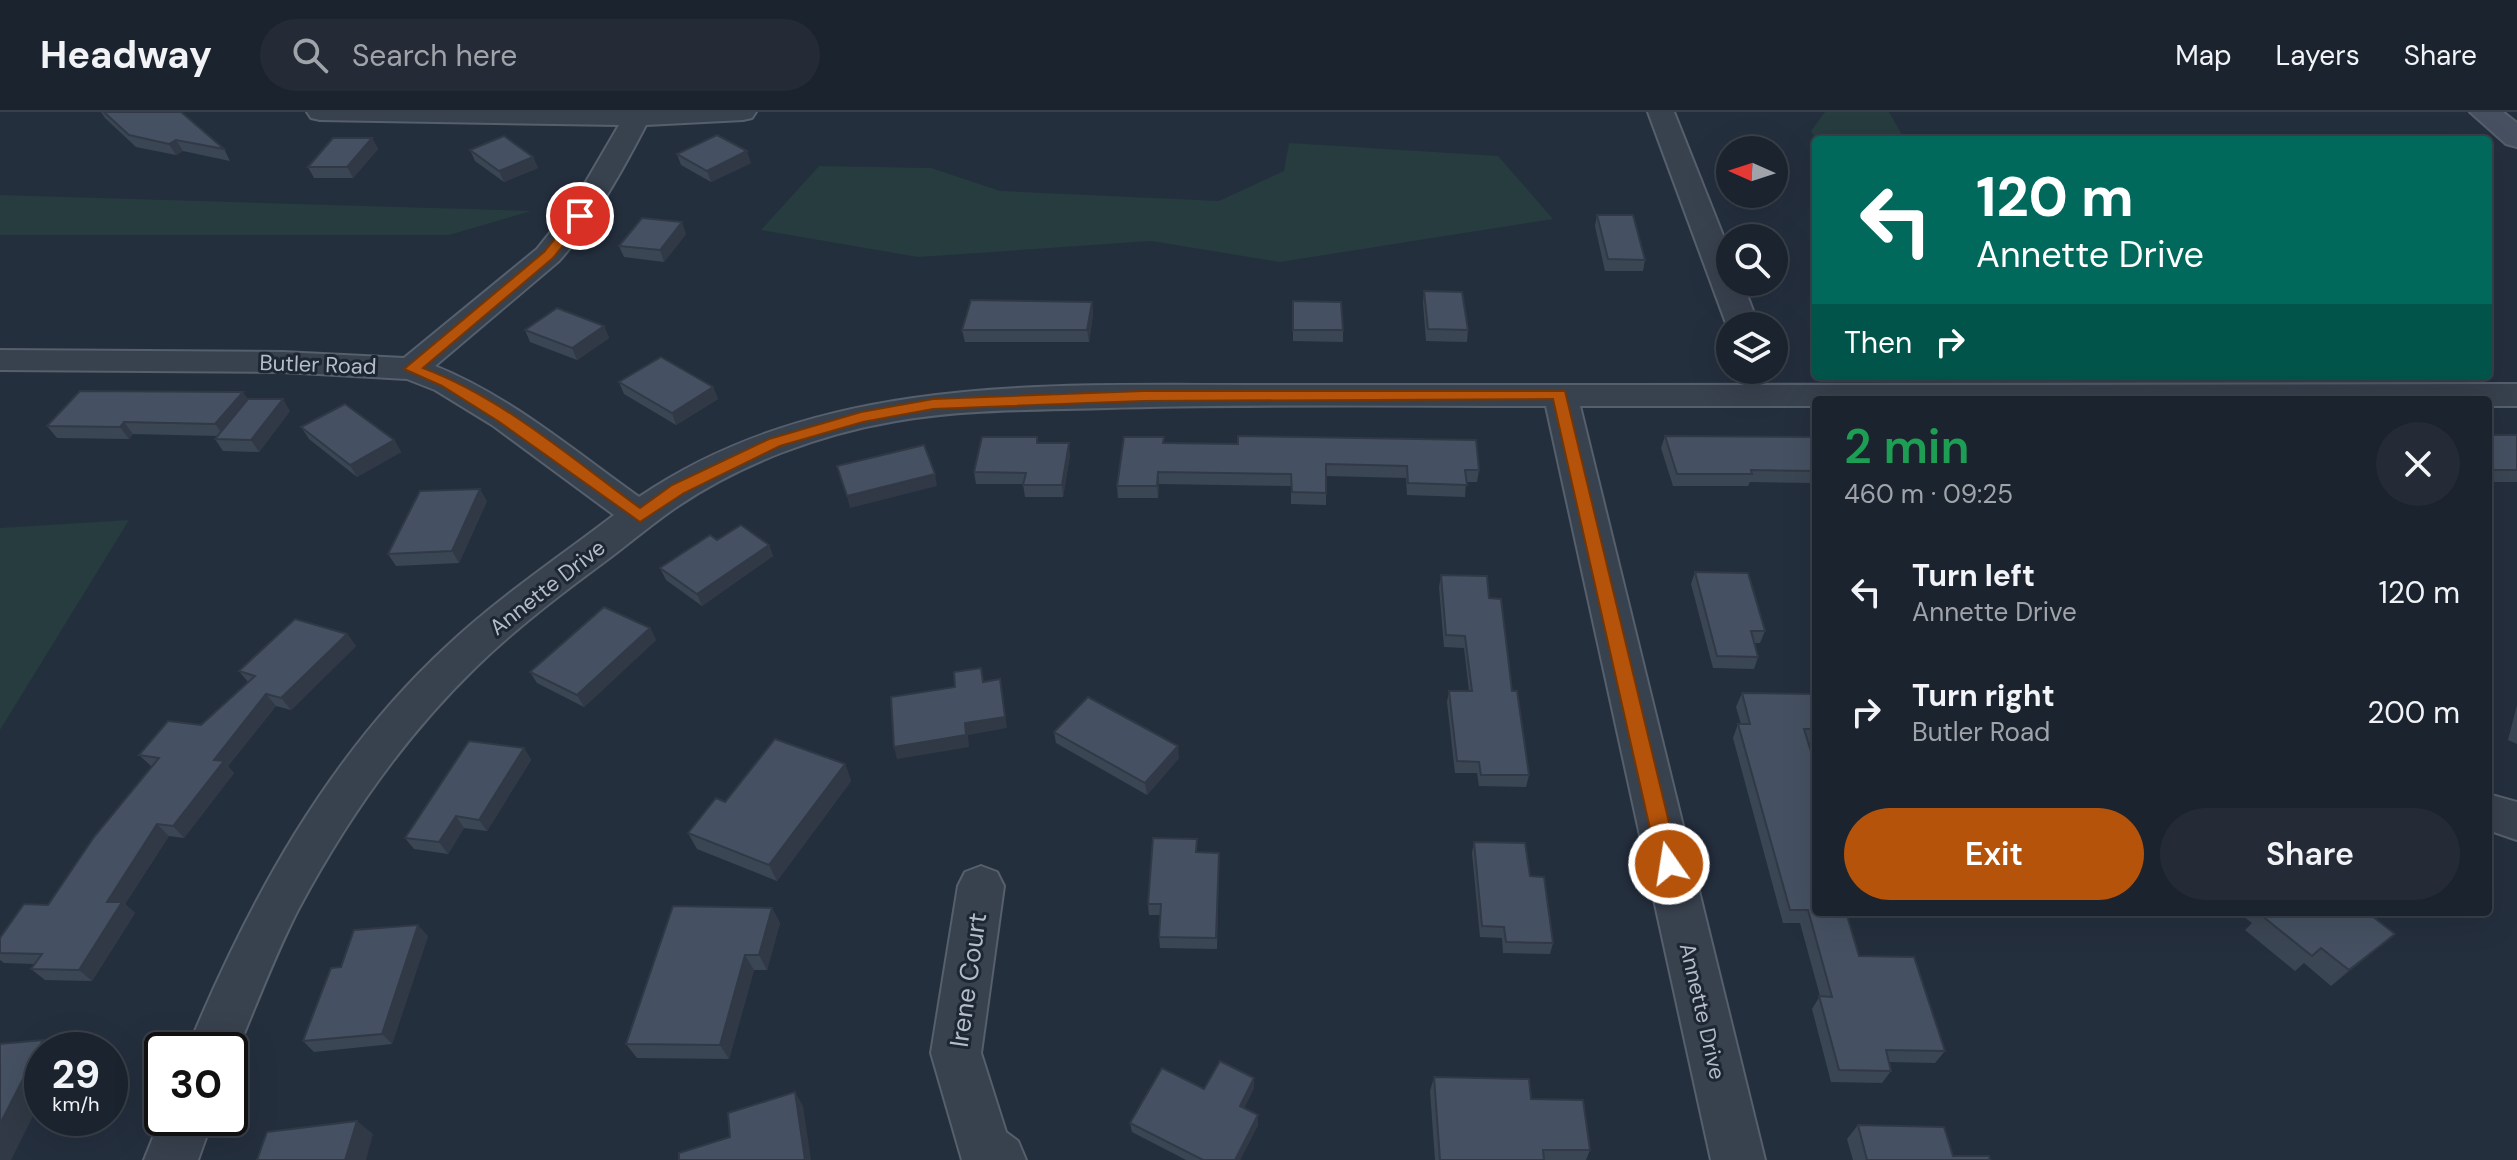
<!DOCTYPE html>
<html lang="en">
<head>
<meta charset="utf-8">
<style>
	:root { --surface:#1b232e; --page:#242b36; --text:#f1f3f6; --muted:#a0a4aa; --line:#39404a; --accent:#b45309 }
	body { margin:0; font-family:"DM Sans",sans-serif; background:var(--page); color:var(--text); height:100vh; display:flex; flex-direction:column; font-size:30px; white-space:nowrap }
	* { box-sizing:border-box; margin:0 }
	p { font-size:26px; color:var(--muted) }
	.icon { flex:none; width:44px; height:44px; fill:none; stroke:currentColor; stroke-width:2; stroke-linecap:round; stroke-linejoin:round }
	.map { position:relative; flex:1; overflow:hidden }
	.sheet { position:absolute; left:1812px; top:284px; width:680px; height:520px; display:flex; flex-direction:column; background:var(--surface); border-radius:8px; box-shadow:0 8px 32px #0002,0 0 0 2px var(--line) }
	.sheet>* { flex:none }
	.hud { position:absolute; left:1812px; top:24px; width:680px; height:244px; border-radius:8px; box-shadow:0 8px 32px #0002,0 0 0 2px var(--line); background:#00695c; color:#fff; overflow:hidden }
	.needle { width:52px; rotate:273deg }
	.buttons { position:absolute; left:1716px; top:24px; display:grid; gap:16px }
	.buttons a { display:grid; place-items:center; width:72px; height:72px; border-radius:50%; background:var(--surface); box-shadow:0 8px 32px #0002,0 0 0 2px var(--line); font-size:40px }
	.speed { position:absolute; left:24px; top:920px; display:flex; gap:16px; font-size:40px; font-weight:700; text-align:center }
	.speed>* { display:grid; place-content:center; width:104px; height:104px; border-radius:50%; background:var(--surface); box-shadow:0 8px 32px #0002,0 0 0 2px var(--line); line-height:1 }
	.speed small { font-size:20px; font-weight:400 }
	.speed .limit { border:4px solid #111; border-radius:12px; background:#fff; color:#111 }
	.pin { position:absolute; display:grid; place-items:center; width:68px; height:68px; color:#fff; margin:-34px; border:4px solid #fff; border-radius:50%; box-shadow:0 2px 8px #0007 }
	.me { position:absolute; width:88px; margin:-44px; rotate:347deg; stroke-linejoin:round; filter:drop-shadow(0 0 6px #0008) }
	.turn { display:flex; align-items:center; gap:28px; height:168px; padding:0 32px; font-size:36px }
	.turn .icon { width:104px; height:104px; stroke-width:2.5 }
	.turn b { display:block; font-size:56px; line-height:68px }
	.then { display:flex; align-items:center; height:76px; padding:0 32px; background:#0003; gap:16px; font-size:30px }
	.round { display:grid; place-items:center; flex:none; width:84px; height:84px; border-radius:42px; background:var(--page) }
	.head { display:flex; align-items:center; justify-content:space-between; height:136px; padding:0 32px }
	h1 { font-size:48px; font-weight:600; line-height:60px; color:#1e9e55 }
	.primary-button { display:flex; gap:16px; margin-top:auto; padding:16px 32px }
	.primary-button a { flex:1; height:92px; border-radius:48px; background:var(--accent); color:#fff; font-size:32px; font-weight:600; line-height:92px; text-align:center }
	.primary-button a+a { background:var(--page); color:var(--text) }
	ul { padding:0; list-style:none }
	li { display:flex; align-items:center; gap:24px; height:120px; padding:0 32px }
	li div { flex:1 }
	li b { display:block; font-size:30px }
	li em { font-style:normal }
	header { display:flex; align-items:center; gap:48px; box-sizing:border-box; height:112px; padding:0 40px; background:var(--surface); border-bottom:2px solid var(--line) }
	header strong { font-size:38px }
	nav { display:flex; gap:44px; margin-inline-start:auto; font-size:28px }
	.search { width:560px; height:72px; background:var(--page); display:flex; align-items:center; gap:20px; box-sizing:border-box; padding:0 28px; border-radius:44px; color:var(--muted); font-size:30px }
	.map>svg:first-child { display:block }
	.green { fill:#263c3f }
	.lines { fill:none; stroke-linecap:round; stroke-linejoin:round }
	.minor-casing { stroke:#565f6c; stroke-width:4 }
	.secondary-casing { stroke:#565f6c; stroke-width:4 }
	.minor { fill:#38414e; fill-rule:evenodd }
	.secondary { fill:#465061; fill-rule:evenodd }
	.wall { fill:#3b4654 }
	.shaded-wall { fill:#303945 }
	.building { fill:#455162; stroke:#303945; stroke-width:2 }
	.route { fill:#b45309; stroke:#753606; stroke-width:2 }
	.labels { text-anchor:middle; stroke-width:6; stroke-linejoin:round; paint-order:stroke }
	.street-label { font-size:22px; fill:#b4bcc9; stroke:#1d2633 }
	.near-street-label { font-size:26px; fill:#b4bcc9; stroke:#1d2633 }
</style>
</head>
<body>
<header>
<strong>Headway</strong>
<div class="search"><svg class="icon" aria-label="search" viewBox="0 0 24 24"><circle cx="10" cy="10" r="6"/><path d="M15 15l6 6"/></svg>Search here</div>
<nav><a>Map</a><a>Layers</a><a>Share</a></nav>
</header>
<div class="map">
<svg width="2517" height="1048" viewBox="0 0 2517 1048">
	<rect width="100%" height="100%" fill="#242f3e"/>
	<g class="green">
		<polygon points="1825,0 1889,0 1905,28 1816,29 1811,19"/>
		<polygon points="1289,31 1498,44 1553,107 1280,150 1151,129 918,145 761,118 819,54 931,56 1000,79 1219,89 1284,59"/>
		<polygon points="0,83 531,99 449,123 0,123"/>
		<polygon points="129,408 0,618 0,416"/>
	</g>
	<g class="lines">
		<defs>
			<g id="minor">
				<path d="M 307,0 L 756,0 L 752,6 L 743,8 L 646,13 C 621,61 595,108 559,149 L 435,254 C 510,284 574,339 639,385 C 818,263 1042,273 1248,273 C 1376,273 1503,273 1630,273 C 1925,273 2221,273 2517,272 L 2517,294 L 2488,294 L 2488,288 L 1816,288 L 1816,294 L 1580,294 L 1765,1048 L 1711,1048 L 1546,294 C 1400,294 1253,292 1107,296 C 1036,298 965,297 896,309 C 820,322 742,351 678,394 C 653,411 631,430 607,448 C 561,482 516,516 475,556 C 403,626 345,710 298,798 C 272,849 253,902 230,955 L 230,938 L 187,938 C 249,788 327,645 447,534 C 499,485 558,446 614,403 L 492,313 L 435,278 L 407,267 L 283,260 L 0,258 L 0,238 L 283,240 L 404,246 L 537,137 L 573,92 L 619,13 L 320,8 L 311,6 Z"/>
				<polygon points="1648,0 1674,0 1730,141 1730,170 1742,170 1759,214 1730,214 1730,218 1727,214"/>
				<polygon points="2488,682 2517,690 2517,728 2488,718"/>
				<polygon points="981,754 997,760 1004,774 981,941 1006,1020 1018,1029 1026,1048 962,1048 931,941 958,774 965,760"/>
				<polygon points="162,1003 162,1006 213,1006 198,1048 144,1048"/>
			</g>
			<polygon id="secondary" points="2470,0 2503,0 2517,11 2517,35 2506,32"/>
		</defs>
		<use href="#minor" class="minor-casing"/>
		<use href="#secondary" class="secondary-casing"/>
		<use href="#minor" class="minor"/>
		<use href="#secondary" class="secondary"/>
	</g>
	<g class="wall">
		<polygon points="101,0 181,0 224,37 230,49 183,39 176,43 136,35 105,6"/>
		<polygon points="372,26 378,37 353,66 314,66 308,55"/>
		<polygon points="470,38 533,45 538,56 504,70 475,49"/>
		<polygon points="677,42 751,51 711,70 681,53"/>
		<polygon points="1597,103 1645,148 1643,159 1605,159 1595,114"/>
		<polygon points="686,122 664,150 624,145 619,134"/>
		<polygon points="1424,179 1468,218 1467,230 1426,229 1423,191"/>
		<polygon points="1293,189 1343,218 1343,230 1293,229"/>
		<polygon points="1092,190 1093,202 1089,230 965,230 962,218"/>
		<polygon points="604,214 609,226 577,248 530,230 525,218"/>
		<polygon points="619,270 713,275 718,287 676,313 624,282"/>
		<polygon points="247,287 290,299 259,340 223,339 215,327 218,324 133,322 129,327 57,326 47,314"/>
		<polygon points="301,315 394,328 401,340 357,365 309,327"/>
		<rect x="2488" y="323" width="29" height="47"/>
		<polygon points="1665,324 1816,325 1816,371 1750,370 1748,374 1673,374 1661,336"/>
		<polygon points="1037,325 1038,331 1070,343 1063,385 1025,385 1023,372 976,372 974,360"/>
		<polygon points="1164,331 1479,358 1477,370 1466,370 1465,385 1407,383 1406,366 1326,364 1326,393 1291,392 1291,374 1159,372 1158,386 1118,386 1117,374"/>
		<polygon points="487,389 459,451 396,454 388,442"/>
		<polygon points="717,428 769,433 773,444 702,494 666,468 660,456"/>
		<polygon points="1695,460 1765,519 1760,531 1755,531 1758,545 1754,557 1713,556 1691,472"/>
		<polygon points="1441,463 1489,486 1512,579 1529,663 1526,675 1479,674 1477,661 1455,661 1447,590 1449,579 1469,579 1464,536 1444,535 1439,475"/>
		<polygon points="650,516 656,528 584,595 537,571 530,560"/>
		<polygon points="347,522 356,534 291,598 276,594 228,654 234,661 184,726 169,724 125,792 135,801 92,869 45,868 31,857 35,852 4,851 0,848 0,826 48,793 152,655 139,643 201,613 248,570 239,559"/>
		<polygon points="1742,581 1816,582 1816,631 1808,631 1816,800 1859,844 1945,939 1935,951 1889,950 1891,959 1882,971 1831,970 1812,897 1820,884 1800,811 1783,811 1733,626 1738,612 1741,612 1736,595"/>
		<polygon points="2517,593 2517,632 2508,628"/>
		<polygon points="1054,620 1179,646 1147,683 1056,631"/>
		<polygon points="524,636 531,648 487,719 464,716 448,742 414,737 405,726"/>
		<polygon points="845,652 851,669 777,769 697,737 688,721 725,690"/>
		<polygon points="1474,730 1530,764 1553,831 1550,842 1503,841 1502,826 1480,825 1472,741"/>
		<polygon points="1198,740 1219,741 1217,837 1160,836 1159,825 1160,803 1149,803 1148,792"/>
		<polygon points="772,796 780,811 767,858 754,858 729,947 637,946 626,932"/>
		<polygon points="2238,800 2367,800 2395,822 2331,874 2304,851 2295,859 2245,818 2252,811"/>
		<polygon points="428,824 392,932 314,940 303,929 341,855"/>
		<polygon points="1434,965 1531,987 1590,1038 1586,1048 1435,1048 1430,979"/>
		<polygon points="1254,976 1244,996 1258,1013 1240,1048 1186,1048 1132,1020 1130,1011 1204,977"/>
		<polygon points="1858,1013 1953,1044 1990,1048 1853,1048 1847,1027"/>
	</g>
	<g class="shaded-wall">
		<polygon points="372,26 378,37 353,66 347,55"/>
		<polygon points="176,28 183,39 176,43 169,32"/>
		<polygon points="747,39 751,51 711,70 707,59"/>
		<polygon points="533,45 538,56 504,70 499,59"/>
		<polygon points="682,110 686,122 664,150 660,138"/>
		<polygon points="1092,190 1093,202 1089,230 1087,218"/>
		<polygon points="604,214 609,226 577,248 572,236"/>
		<polygon points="713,275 718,287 676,313 672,301"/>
		<polygon points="243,280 251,292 224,324 215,312"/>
		<polygon points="283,287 290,299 259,340 251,328"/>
		<polygon points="124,310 133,322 129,327 120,315"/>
		<polygon points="394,328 401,340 357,365 350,353"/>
		<polygon points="1069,331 1070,343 1063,385 1062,373"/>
		<polygon points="1158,360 1159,372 1158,386 1157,374"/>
		<polygon points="935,362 937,374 850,396 847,384"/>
		<polygon points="480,377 487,389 459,451 452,439"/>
		<polygon points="769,433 773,444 702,494 697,482"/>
		<polygon points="650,516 656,528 584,595 577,583"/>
		<polygon points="347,522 356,534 291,598 281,586"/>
		<polygon points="1000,567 1007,616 968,623 969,635 897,647 894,635 965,611"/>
		<polygon points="266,582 276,594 228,654 234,661 184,726 173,714 214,648"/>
		<polygon points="1178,634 1179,646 1147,683 1145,671"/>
		<polygon points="524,636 531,648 487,719 479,708"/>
		<polygon points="845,652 851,669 777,769 769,753"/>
		<polygon points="456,704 464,716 448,742 439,730"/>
		<polygon points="157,712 169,724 125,792 135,801 92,869 79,858 107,790"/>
		<polygon points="772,796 780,811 767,858 759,843"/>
		<polygon points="418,813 428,824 392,932 382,922"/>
		<polygon points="2395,822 2377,837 2331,874 2349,858"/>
		<polygon points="745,843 754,858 729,947 720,933"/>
		<polygon points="43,928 58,938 42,938 42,986 11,1048 0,1048 0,1012"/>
		<polygon points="1254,966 1254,976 1240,1004 1240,994"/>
		<polygon points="795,980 803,994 811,1048 805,1048"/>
		<polygon points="1258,1003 1258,1013 1240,1048 1235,1048"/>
		<polygon points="357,1009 373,1022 366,1048 345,1048"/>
	</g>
	<g class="building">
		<polygon points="104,0 181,0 224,37 176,28 169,32 129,23"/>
		<polygon points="717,23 747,39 707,59 677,42"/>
		<polygon points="504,24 533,45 499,59 470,38"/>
		<polygon points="333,26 372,26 347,55 308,55"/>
		<polygon points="1597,103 1633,103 1645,148 1608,147"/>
		<polygon points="642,106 682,110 660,138 619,134"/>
		<polygon points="1424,179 1462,180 1468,218 1428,217"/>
		<polygon points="971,188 1092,190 1087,218 962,218"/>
		<polygon points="1293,189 1341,190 1343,218 1293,218"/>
		<polygon points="557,196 604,214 572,236 525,218"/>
		<polygon points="661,245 713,275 672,301 619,270"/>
		<polygon points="80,279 243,280 215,312 124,310 120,315 47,314"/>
		<polygon points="248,287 283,287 251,328 215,327"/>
		<polygon points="345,292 394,328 350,353 301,315"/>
		<rect x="2488" y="323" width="29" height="35"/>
		<polygon points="1238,324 1476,328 1479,358 1465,358 1467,373 1408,371 1407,354 1326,352 1326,381 1292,380 1291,362 1158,360 1157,374 1117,374 1124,325 1164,325 1163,331 1238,332"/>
		<polygon points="1665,324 1816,325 1816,359 1751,358 1752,362 1677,362"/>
		<polygon points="982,325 1037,325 1037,331 1069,331 1062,373 1023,373 1026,361 974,360"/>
		<polygon points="924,333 935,362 847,384 837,354"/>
		<polygon points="480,377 452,439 388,442 420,379"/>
		<polygon points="741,413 769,433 697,482 660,456 710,423 717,428"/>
		<polygon points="1695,460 1748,461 1765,519 1751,519 1758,545 1717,544"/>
		<polygon points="1441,463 1487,464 1489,486 1501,487 1512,579 1517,579 1529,663 1481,663 1479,650 1457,649 1449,579 1472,579 1465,524 1446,523"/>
		<polygon points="604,495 650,516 577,583 530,560"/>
		<polygon points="295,507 347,522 281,586 266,582 214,648 224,649 173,714 157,712 107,790 122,790 79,858 31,857 42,842 0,841 0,826 24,792 48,793 94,725 159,646 139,643 168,609 201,613 255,564 239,559"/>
		<polygon points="981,556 983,570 1000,567 1005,605 965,611 966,623 894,635 891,585 955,575 954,560"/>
		<polygon points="1742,581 1816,582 1816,617 1804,617 1816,656 1816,800 1846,800 1859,844 1914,845 1945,939 1886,938 1891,959 1839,958 1819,884 1832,885 1808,798 1790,798 1738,612 1750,612"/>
		<polygon points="1088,585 1178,634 1145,671 1054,620"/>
		<polygon points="775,627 845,652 769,753 688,721 716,686 725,690"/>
		<polygon points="469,629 524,636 479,708 456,704 439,730 405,726"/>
		<polygon points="1153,726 1197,727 1196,740 1219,741 1216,826 1159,825 1161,792 1148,792"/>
		<polygon points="1474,730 1525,731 1530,764 1544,765 1553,831 1506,830 1504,815 1482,814"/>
		<polygon points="673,794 772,796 759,843 745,843 720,933 626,932"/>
		<polygon points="2265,800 2367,800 2395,822 2349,858 2321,836 2312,844 2261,803"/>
		<polygon points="418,813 382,922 303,929 331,856 341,855 354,818"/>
		<polygon points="43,928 0,1012 0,932"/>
		<polygon points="1220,949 1254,966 1240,994 1258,1003 1235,1048 1203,1048 1130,1011 1162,956 1204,977"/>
		<polygon points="1434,965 1529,967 1531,987 1583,988 1590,1038 1543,1038 1544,1048 1440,1048"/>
		<polygon points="795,980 805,1048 679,1048 679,1041 730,1025 728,1001"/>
		<polygon points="357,1009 345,1048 257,1048 267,1020"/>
		<polygon points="1858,1013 1944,1015 1953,1044 1989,1044 1990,1048 1867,1048"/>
	</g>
	<path class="route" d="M 580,100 L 587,104 L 553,146 L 423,256 C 503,286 571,346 640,396 L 672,373 L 769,327 L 861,300 L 933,287 L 1143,279 L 1565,279 L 1679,752 L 1676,758 L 1669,761 L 1661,758 L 1658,752 L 1553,287 L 1143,289 L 933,297 L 863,310 L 780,334 L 684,381 L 640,410 L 498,309 L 442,274 L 404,257 L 544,140 L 575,102 Z"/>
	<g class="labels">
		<g class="street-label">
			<text transform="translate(318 252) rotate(2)" y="8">Butler Road</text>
			<text transform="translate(547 475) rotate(-38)" y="8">Annette Drive</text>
			<text transform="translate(1703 899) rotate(77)" y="8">Annette Drive</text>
		</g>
		<g class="near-street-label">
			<text transform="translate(968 868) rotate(-82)" y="9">Irene Court</text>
		</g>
	</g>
</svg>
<div class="buttons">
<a><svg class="needle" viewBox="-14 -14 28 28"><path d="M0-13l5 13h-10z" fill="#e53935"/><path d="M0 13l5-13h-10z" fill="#a0a4aa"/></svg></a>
<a><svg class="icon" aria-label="search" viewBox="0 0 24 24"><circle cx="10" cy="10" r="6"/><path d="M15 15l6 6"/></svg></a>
<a><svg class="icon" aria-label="layers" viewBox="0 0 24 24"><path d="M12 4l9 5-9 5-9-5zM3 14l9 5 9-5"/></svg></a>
</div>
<div class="speed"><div>29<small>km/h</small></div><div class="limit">30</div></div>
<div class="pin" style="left:580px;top:104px;background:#d93025"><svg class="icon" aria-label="arrive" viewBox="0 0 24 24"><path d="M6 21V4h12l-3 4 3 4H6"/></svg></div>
<svg class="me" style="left:1669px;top:752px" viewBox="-20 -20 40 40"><circle r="17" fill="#b45309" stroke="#fff" stroke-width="3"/><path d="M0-11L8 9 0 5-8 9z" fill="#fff"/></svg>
<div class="hud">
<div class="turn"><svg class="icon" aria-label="left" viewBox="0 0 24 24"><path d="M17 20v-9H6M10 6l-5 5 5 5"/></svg><div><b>120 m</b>Annette Drive</div></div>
<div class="then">Then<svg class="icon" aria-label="right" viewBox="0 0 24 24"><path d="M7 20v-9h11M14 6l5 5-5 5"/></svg></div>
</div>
<section class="sheet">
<div class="head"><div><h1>2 min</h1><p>460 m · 09:25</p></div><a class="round"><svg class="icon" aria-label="close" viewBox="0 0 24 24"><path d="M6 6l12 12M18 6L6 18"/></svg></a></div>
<ul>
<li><svg class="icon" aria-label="left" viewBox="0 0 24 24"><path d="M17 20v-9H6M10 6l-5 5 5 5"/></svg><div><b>Turn left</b><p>Annette Drive</p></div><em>120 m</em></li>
<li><svg class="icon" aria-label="right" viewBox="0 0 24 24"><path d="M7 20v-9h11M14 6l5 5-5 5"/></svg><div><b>Turn right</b><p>Butler Road</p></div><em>200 m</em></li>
</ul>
<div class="primary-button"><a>Exit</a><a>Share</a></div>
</section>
</div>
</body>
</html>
